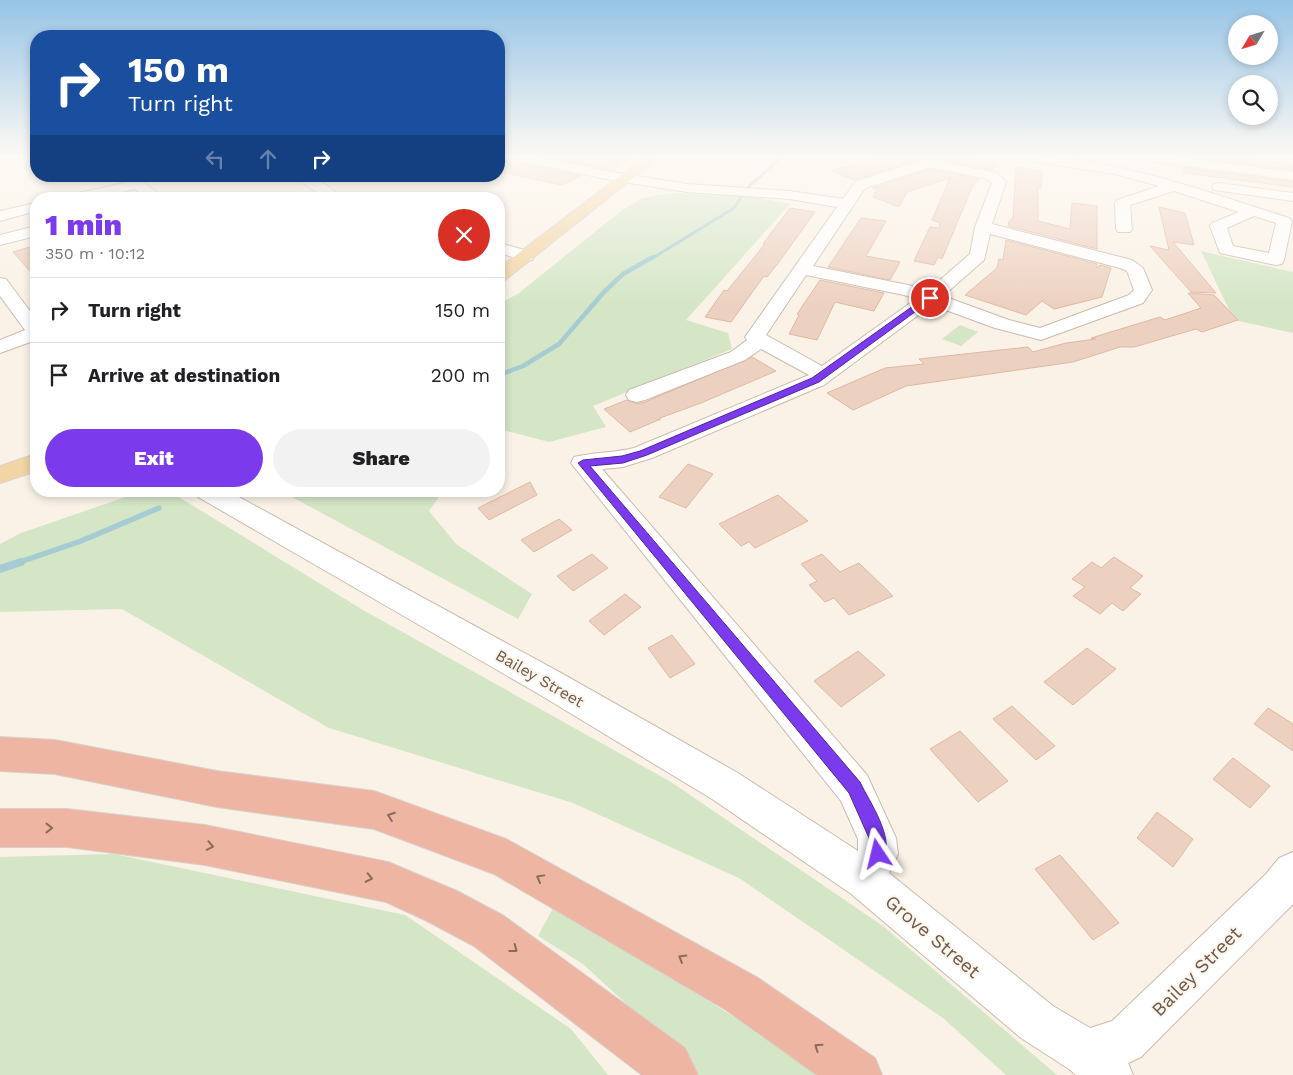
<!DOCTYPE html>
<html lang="en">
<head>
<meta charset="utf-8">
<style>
	:root { --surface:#fff; --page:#f2f2f2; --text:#202124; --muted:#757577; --line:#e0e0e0; --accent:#7c3aed }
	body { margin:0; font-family:"Work Sans",sans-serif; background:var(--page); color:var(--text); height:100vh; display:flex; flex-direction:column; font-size:19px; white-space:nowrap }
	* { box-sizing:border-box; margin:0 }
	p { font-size:16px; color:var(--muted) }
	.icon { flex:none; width:28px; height:28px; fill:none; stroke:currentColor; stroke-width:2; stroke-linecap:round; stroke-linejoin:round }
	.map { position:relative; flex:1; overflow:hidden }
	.sheet { position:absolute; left:30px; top:192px; width:475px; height:305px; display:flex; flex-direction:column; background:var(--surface); border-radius:20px; box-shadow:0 2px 8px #0003 }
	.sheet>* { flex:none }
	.hud { position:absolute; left:30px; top:30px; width:475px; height:152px; border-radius:20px; box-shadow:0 2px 8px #0003; background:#1a4fa0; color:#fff; overflow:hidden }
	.needle { width:32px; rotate:232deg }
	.buttons { position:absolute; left:1228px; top:15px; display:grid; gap:10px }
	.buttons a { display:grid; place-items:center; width:50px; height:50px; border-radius:50%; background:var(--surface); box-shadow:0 2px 8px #0003; font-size:25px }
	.pin { position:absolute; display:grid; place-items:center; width:42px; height:42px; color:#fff; margin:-21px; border:2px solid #fff; border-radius:50%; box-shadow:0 1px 5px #0007 }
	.me { position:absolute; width:55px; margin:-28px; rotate:350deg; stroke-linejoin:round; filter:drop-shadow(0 0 4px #0008) }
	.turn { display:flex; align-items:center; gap:18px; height:105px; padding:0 15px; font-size:22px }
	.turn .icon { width:65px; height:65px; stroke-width:2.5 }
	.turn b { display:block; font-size:35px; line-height:42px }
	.lanes { display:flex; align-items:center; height:48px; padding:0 15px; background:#0003; justify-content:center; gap:25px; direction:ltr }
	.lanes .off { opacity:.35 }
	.round { display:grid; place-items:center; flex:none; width:52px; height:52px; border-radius:26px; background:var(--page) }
	.head { display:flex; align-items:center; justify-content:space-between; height:85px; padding:0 15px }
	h1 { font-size:30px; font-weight:800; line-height:38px; color:var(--accent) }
	.primary-button { display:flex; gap:10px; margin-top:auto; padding:10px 15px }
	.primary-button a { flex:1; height:58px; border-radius:30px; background:var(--accent); color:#fff; font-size:20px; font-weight:800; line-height:58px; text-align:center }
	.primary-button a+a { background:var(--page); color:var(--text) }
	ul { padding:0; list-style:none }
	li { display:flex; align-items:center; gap:15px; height:65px; padding:0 15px; border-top:1px solid var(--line) }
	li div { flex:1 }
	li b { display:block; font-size:19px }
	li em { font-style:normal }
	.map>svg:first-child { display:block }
	.green { fill:#d4e6c6 }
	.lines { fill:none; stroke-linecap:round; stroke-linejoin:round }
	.stream-far3 { stroke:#a4ccd2; stroke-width:3 }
	.stream-far2 { stroke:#a4ccd2; stroke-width:4.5 }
	.stream-far1 { stroke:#a4ccd2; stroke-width:5.5 }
	.stream { stroke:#a4ccd2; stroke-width:8 }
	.building { fill:#edd1c0; stroke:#deb8a2 }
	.minor-casing { stroke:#cbbaad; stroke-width:2 }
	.major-casing { stroke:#d7d1cd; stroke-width:2 }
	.highway-casing { stroke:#d7d1cd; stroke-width:2 }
	.minor { fill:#fff; fill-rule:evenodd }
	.major { fill:#f2d4a5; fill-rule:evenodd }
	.highway { fill:#eeb5a3; fill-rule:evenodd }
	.oneway { stroke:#8a6b5e }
	.route { fill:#7c3aed; stroke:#51269a }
	.labels { text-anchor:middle; stroke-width:4; stroke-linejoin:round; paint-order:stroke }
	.street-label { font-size:16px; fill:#71594d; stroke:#fdf6ec }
	.near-street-label { font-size:19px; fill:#71594d; stroke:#fdf6ec }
</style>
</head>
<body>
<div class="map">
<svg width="1293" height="1075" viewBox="0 0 1293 1075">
	<rect width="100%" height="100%" fill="#faf2e6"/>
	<g class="green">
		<polygon points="526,156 634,156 612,173 607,173"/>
		<polygon points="673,193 755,197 790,204 686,320 728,333 732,349 593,406 606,427 549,442 499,429 499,304 519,293 621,211 642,198"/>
		<polygon points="1201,251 1293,272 1293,333 1234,320"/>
		<polygon points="960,325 978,332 961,346 942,339"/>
		<polygon points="143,491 169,491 363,610 671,782 883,926 1057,1075 1006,1075 943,1018 739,878 573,803 329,728 122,609 0,612 0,544 21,533"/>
		<polygon points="281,491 443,491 429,511 456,544 532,594 518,619"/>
		<polygon points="114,854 405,915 571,1029 608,1075 0,1075 0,857"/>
		<polygon points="553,908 603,934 805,1062 821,1075 693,1075 659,1034 583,964 538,936"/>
	</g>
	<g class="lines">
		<polyline class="stream-far3" points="651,259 734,208 746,189 783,156"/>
		<polyline class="stream-far2" points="499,375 523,366 559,344 604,292 623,274 653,257"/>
		<polyline class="stream-far1" points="17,563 81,541 159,508"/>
		<polyline class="stream" points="0,569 21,562"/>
	</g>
	<g class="building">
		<polygon points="544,156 622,156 598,167"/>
		<polygon points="884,156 956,156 999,165 992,170 930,157 854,180 831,171"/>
		<polygon points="1184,156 1217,156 1257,160 1293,165 1293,170"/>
		<polygon points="511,159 517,162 581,176 562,185 510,174"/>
		<polygon points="1016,167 1042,172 1041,188 1038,188 1038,221 1070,229 1072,203 1097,206 1097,249 1008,226 1009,221 1013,218"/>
		<polygon points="1183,167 1293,182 1293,187 1184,173"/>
		<polygon points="930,169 980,179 973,185 942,259 938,257 934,265 914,261 930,227 939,228 940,223 932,220 950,178 907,192 899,207 873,197 877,190 872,188"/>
		<polygon points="1159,207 1185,213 1194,245 1173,242 1216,293 1191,292 1150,246 1169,250"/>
		<polygon points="790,208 815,212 779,262 767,277 764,276 731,322 705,317 724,290 727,291 765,244 763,244"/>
		<polygon points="861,218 886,221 866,256 900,262 890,280 828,267"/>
		<polygon points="1006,240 1097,264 1097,268 1100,265 1111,268 1102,297 1054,309 1042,301 1026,315 965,295 997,268 999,259 1003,260"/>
		<polygon points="36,245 36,278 13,252"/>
		<polygon points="820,280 884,293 874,311 835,302 817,340 789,334 799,315 797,314"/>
		<polygon points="1188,293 1214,295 1238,320 1202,332 1196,329 1134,347 1120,347 1073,362 906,386 853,410 827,393 885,368 924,364 919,359 1028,347 1033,352 1066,343 1096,339 1091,338 1160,317 1165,320 1201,308"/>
		<polygon points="752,357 776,371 701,403 660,418 661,419 630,432 604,409 627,400 637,404 645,402"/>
		<polygon points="688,464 713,474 686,508 659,497"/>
		<polygon points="530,482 537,495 489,520 478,508"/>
		<polygon points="778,495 808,521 755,548 749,542 741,546 719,524"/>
		<polygon points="559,519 572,530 534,552 521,540"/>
		<polygon points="592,554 608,568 573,591 557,576"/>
		<polygon points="822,554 840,572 859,563 893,596 849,615 834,598 825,602 809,585 817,581 801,564"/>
		<polygon points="1114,557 1143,576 1130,588 1141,594 1123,611 1112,603 1100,614 1073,596 1085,587 1072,579 1092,562 1101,568"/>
		<polygon points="625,594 641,607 604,635 589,621"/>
		<polygon points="672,635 695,664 670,678 648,648"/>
		<polygon points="1087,648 1116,669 1073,705 1044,682"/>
		<polygon points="858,651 885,675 841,707 814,681"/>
		<polygon points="1012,706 1055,746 1036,760 993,719"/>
		<polygon points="1268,708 1293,724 1293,751 1254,724"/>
		<polygon points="960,731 1008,781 978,802 930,749"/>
		<polygon points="1233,758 1270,786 1250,808 1213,779"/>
		<polygon points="1157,812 1193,839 1173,867 1137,838"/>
		<polygon points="1060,855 1119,923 1093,940 1035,869"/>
	</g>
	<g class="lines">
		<defs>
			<g id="minor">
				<path d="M 510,156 L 535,156 L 611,172 L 687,184 L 790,191 L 843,199 L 855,182 L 921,160 L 930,159 L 997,173 L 1006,182 L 992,224 L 1132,260 L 1143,268 L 1152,290 L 1143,303 L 1041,340 L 995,328 L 932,305 L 824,385 L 652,458 L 623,467 L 602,469 L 867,775 L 896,838 L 898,854 L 889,873 L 1053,1006 L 1090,1028 L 1112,1021 L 1266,874 L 1279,858 L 1293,852 L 1293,904 L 1141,1057 L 1128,1063 L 1133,1075 L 1076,1075 L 1069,1069 L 1021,1038 L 850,893 L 712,799 L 537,693 L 198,497 L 194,491 L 228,491 L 561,673 L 738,773 L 858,851 L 858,839 L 841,801 L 571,463 L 574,457 C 594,452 615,453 634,448 L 809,375 L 761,349 L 745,360 L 645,400 L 637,402 L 629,400 L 626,395 L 629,390 L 731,352 L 747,340 L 745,337 L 837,207 L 790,199 L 687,192 L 611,180 L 517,160 ZM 930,167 L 987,179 L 992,183 L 975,227 L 970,254 L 927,291 L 908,285 L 813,266 L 865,188 ZM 990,234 L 1120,268 L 1127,271 L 1134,290 L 1129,295 L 1040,328 L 1009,320 L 943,296 L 984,260 ZM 806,275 L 904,295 L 916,299 L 822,366 L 766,335 Z"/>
				<path d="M 1019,156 C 1112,156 1201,190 1289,218 L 1292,221 L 1284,260 L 1282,264 L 1276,265 L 1220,253 L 1210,226 L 1212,223 L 1239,212 L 1174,191 L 1130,205 L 1132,229 L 1130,232 L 1118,232 L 1116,229 L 1115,203 L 1117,200 L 1159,186 L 1115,174 L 1025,160 ZM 1254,216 L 1276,223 L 1269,253 L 1233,246 L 1227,228 Z"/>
				<polygon points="1134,156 1170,156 1293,172 1293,180 1141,160"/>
				<polygon points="291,176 311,176 318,179 345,199 328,199"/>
				<polygon points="138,180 143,181 164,199 148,199 135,189 91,199 63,199 65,196"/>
				<polygon points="1219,183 1293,193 1293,201 1214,190 1212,187 1214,184"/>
				<polygon points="36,203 36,211 0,221 0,211"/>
				<polygon points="36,226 36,236 0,245 0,235"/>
				<polygon points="499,243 532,252 534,256 532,260 526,261 499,253"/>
				<polygon points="0,278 6,279 36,319 36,340 0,353 0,340 25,330 0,296"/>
			</g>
			<g id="major">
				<polygon points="646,156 661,156 505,280 499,281 499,268"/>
				<polygon points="36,454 36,471 0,483 0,466"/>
			</g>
			<g id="highway">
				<polygon points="0,737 55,740 217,771 374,791 506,839 758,978 875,1058 882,1075 817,1075 726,1010 494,874 374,829 217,807 55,774 0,771"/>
				<polygon points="0,809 67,809 205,825 388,862 457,891 504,916 685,1048 698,1075 642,1075 474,946 427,921 386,902 205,865 67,847 0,847"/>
			</g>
		</defs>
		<use href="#minor" class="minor-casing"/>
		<use href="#major" class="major-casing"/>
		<use href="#highway" class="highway-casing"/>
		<use href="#minor" class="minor"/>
		<use href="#major" class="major"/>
		<use href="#highway" class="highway"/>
	</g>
	<defs><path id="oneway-chevron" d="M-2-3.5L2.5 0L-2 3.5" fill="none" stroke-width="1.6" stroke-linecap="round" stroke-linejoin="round" transform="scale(1.25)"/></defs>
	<g class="oneway">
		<use href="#oneway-chevron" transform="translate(391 816) rotate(-160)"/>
		<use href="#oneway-chevron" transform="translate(49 828)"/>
		<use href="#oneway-chevron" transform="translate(210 846) rotate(11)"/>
		<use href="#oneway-chevron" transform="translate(369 878) rotate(12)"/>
		<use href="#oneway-chevron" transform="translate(540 878) rotate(-151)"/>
		<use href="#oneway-chevron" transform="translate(514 949) rotate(37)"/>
		<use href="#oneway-chevron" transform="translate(682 958) rotate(-150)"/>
		<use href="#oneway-chevron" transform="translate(818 1047) rotate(-145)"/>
	</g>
	<linearGradient id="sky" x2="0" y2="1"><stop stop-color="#96c4e6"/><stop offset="0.51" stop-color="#fdf9f4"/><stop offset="1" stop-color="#fdf9f4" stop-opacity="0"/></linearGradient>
	<rect width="1293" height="306" fill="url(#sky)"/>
	<path class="route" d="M 927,296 L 934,298 L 819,382 L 647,455 L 623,463 L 590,466 L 860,782 C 870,803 894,836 884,860 L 878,862 L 873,860 L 869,838 L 849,793 L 578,463 L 583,460 L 622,456 L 640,451 L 812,378 Z"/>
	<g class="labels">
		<g class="street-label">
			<text transform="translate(540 678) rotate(30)" y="6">Bailey Street</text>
		</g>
		<g class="near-street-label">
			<text transform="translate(933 936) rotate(40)" y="7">Grove Street</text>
			<text transform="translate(1196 971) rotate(-45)" y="7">Bailey Street</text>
		</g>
	</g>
</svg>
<div class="buttons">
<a><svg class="needle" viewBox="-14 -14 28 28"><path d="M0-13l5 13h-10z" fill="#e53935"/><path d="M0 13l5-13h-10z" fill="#757577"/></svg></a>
<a><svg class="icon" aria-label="search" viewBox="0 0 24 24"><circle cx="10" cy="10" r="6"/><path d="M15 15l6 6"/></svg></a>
</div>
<div class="pin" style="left:930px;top:298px;background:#d93025"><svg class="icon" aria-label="arrive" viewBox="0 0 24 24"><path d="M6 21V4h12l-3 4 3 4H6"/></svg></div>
<svg class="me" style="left:878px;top:854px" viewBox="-20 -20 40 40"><path d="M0-17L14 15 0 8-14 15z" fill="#7c3aed" stroke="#fff" stroke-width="4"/></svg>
<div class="hud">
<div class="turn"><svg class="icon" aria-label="right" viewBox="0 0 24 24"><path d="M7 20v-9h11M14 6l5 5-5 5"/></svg><div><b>150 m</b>Turn right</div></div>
<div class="lanes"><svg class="icon off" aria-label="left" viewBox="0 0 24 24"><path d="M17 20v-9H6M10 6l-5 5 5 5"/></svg><svg class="icon off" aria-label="ahead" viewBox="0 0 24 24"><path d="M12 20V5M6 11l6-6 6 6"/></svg><svg class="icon" aria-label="right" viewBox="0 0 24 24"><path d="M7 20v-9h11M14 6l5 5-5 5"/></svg></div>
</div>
<section class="sheet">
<div class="head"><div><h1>1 min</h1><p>350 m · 10:12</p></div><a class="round" style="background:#d93025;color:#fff"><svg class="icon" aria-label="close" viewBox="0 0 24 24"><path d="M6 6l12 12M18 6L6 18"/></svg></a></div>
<ul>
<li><svg class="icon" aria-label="right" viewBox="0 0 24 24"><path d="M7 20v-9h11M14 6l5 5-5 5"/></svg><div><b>Turn right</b></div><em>150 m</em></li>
<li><svg class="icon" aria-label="arrive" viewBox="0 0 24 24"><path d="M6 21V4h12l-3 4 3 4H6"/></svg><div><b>Arrive at destination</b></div><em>200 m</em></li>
</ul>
<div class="primary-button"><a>Exit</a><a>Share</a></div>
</section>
</div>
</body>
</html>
